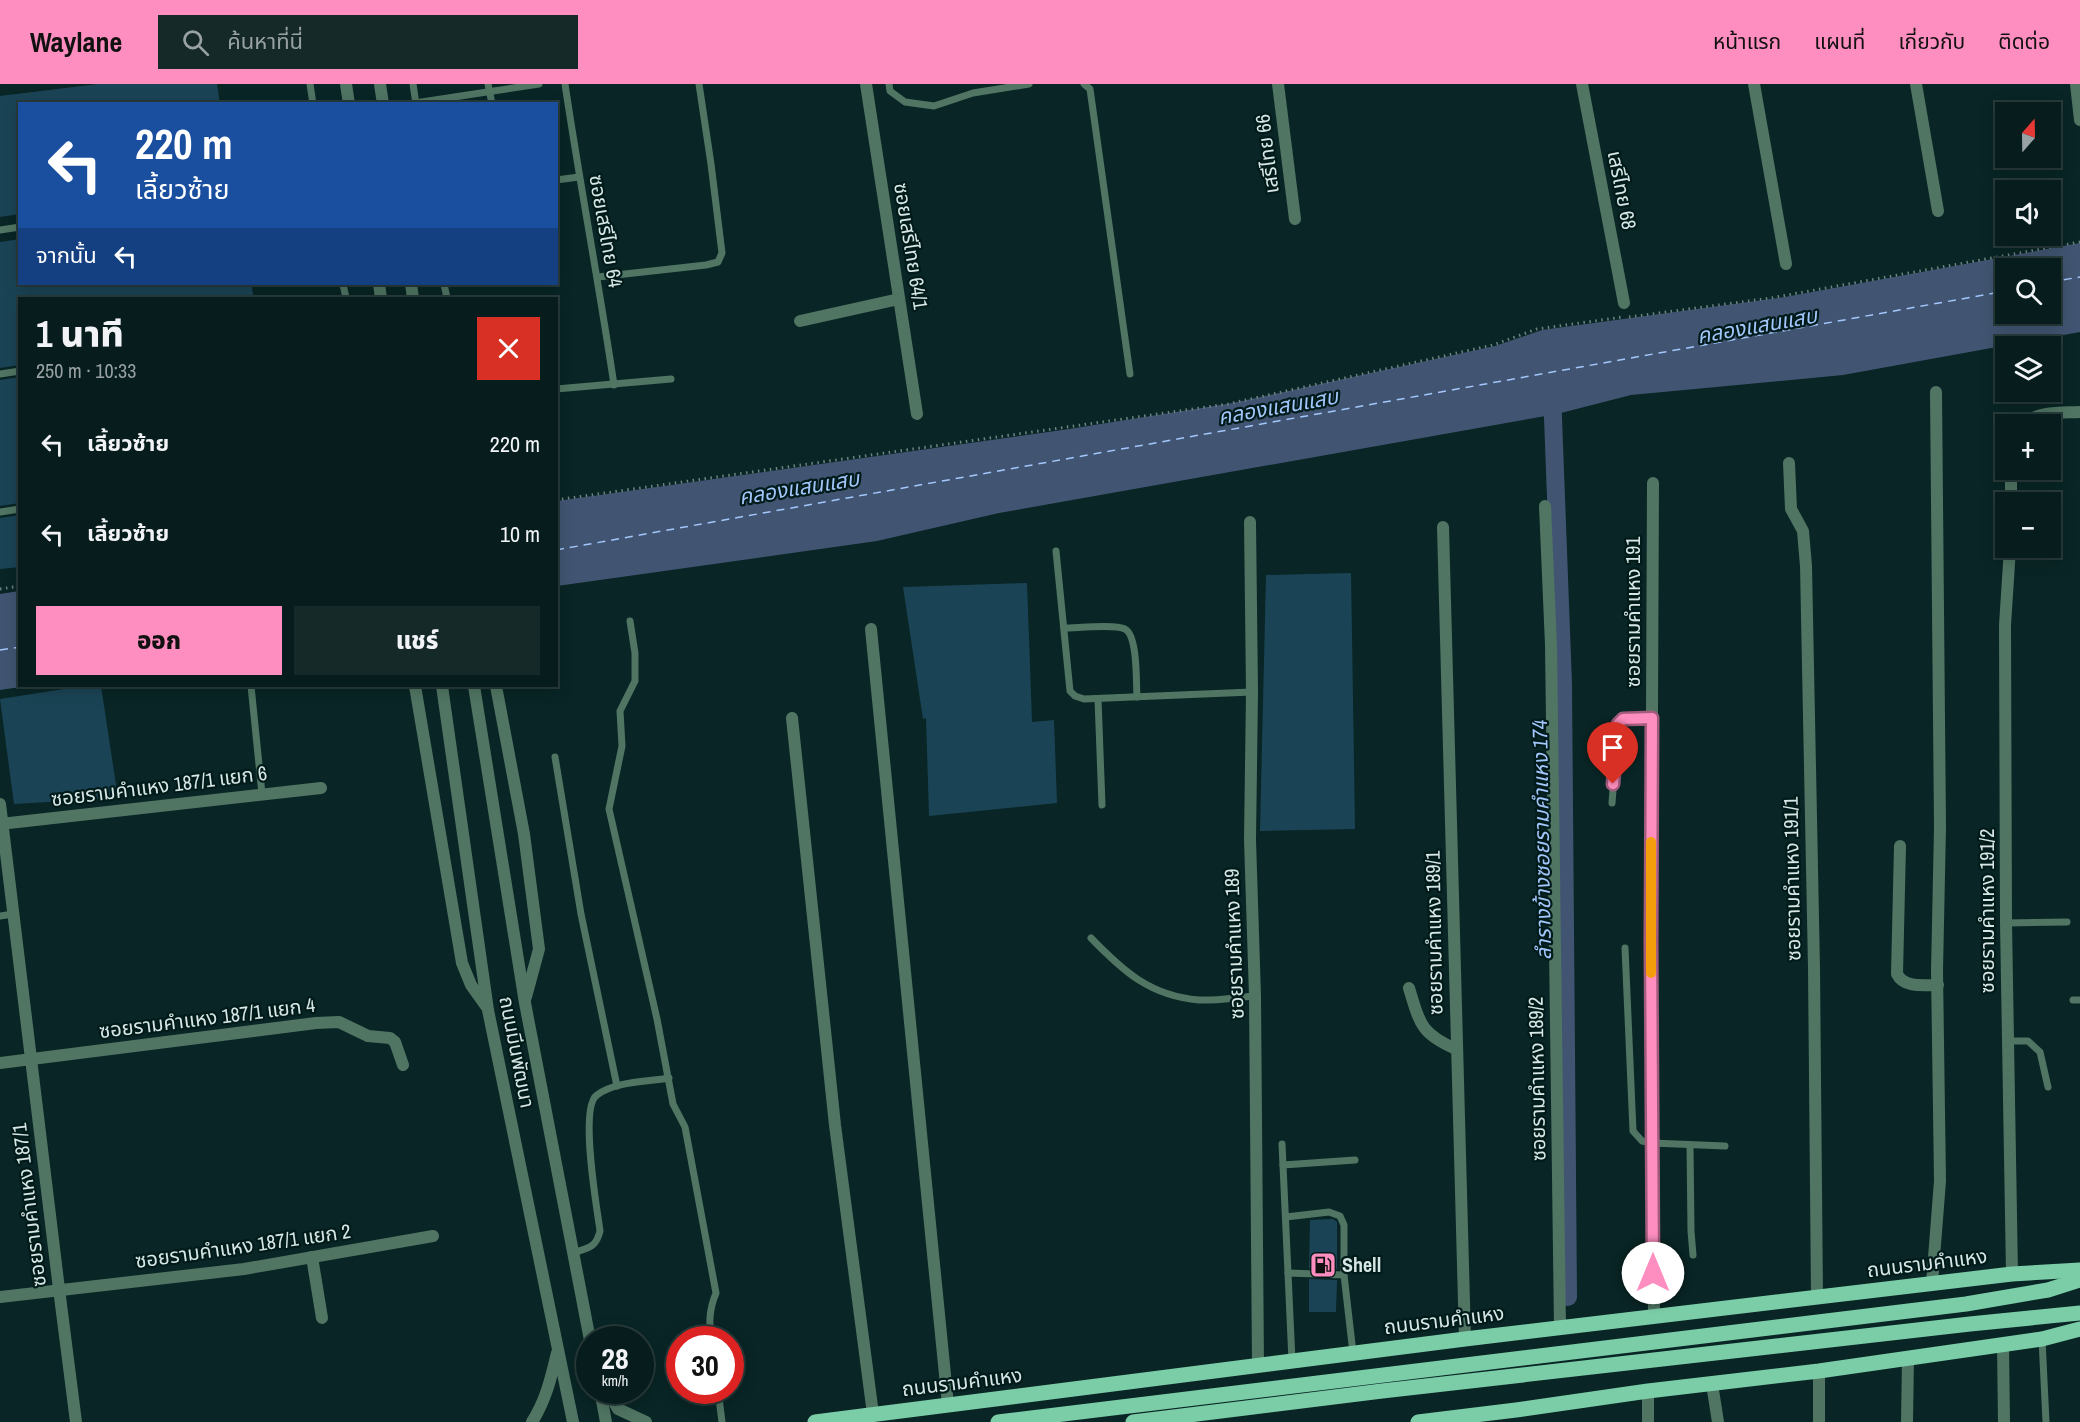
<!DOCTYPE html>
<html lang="th">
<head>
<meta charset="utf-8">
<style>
	:root { --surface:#071c1c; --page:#152929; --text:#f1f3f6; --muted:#98a1a3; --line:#283a3b; --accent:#fd8ebf }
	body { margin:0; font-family:"Archivo Narrow","Noto Sans Thai",sans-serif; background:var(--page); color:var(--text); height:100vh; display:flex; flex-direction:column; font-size:22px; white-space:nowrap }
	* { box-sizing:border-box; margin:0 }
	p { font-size:20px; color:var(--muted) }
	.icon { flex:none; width:33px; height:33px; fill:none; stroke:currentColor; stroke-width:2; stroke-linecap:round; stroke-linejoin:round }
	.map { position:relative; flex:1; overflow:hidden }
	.sheet { position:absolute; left:18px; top:213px; width:540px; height:390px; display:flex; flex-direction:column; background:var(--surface); border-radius:0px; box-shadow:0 3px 15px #0003,0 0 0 2px var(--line) }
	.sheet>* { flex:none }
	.hud { position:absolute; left:18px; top:18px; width:540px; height:183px; border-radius:0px; box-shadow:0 3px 15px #0003,0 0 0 2px var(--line); background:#1a4fa0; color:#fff; overflow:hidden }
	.needle { width:39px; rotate:20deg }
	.controls { position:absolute; left:1995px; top:18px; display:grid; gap:12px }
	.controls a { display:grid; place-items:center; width:66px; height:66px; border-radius:0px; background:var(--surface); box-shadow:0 3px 15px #0003,0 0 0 2px var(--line); font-size:30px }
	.speed { position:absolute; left:576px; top:1242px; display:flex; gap:12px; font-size:30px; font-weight:700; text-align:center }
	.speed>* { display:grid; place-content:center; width:78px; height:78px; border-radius:50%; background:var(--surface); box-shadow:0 3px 15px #0003,0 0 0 2px var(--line); line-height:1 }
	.speed small { font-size:15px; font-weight:400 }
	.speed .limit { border:9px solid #d22; background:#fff; color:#111 }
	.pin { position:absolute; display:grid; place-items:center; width:51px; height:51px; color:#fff; margin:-62px -26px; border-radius:50% 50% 50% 0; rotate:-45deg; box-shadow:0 0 6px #0007 }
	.pin .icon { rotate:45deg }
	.me { position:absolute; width:66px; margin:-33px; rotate:0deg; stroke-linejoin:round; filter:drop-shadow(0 0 4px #0008) }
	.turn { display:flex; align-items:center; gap:21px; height:126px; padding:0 18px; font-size:27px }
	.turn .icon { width:78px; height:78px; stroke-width:2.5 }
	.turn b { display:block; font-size:42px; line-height:51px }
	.then { display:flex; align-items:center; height:57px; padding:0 18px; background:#0003; gap:12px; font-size:22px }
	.round { display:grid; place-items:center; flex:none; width:63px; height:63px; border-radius:0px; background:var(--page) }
	.head { display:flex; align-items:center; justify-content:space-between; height:102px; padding:0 18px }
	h1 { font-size:36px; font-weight:800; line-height:45px }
	.button { display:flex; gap:12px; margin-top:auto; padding:12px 18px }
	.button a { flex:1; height:69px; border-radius:0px; background:var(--accent); color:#111; font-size:24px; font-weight:800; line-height:69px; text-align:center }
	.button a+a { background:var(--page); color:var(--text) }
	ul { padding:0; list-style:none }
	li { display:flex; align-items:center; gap:18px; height:90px; padding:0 18px }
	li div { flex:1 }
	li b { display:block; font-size:22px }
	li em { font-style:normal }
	header { display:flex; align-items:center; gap:36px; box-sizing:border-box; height:84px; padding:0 30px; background:var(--accent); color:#111 }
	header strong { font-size:28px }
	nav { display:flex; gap:33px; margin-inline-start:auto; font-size:21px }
	.search { width:420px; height:54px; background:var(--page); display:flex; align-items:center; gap:15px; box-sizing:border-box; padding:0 21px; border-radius:0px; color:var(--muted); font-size:22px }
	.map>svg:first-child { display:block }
	.water { fill:#415572; fill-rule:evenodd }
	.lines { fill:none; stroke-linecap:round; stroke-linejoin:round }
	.canal { stroke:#415572; stroke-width:18 }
	.ferry { stroke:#a3c6fb; stroke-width:1.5; stroke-dasharray:8 6; stroke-linecap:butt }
	.building { fill:#1a4455 }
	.path { stroke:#6d8382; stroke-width:3; stroke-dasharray:1.5 4.5; stroke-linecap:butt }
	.service { stroke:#507563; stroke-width:7 }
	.minor { stroke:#507563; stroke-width:12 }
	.tertiary { stroke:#507563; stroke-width:12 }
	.primary { stroke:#7bcda7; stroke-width:15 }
	.route-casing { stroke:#a45c7c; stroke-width:15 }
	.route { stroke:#fd8ebf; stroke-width:10 }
	.slow { stroke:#f59e0b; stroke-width:10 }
	.labels { text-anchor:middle; stroke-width:4.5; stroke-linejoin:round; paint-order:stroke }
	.street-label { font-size:20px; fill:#d7e7e6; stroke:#011b1b }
	.poi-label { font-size:20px; font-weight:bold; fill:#d7e7e6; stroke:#011b1b; text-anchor:start }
	.water-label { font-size:21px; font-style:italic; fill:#a3c6fb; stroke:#011b1b }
</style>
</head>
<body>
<header>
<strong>Waylane</strong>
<div class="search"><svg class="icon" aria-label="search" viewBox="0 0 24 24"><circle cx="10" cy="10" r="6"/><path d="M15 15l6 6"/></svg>ค้นหาที่นี่</div>
<nav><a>หน้าแรก</a><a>แผนที่</a><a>เกี่ยวกับ</a><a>ติดต่อ</a></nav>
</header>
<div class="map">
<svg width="2080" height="1338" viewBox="0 0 2080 1338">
	<rect width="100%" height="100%" fill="#092525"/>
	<g class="water">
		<path d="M 2080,159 L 2080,248 L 1843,291 L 1631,311 L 1557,330 L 999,429 L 877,457 L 557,502 L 557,417 L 1069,345 L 1233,319 L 1495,262 L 1542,246 L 1785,213 ZM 2006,184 L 2050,184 L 2050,230 L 2006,230 Z"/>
		<polygon points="19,507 20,602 28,602 0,606 0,510"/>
	</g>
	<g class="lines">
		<polyline class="canal" points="1552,307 1563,600 1568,1213"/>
		<g class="ferry">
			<polyline points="2050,198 2080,193"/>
			<polyline points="556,466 2006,207"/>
			<polyline points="0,566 20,563"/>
		</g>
	</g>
	<g class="building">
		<polygon points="98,0 217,0 220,20 20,20 20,130 0,133 0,12"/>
		<polygon points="20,155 20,200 251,200 254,214 20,214 20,281 0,284 0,158"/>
		<polygon points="20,293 20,419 0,422 0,296"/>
		<polygon points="20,431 20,483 0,485 0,434"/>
		<polygon points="1351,489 1355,745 1260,747 1266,491"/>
		<polygon points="1027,499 1032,638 1054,636 1057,719 929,732 926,634 923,635 903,503"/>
		<polygon points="83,602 101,602 118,714 14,720 0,615"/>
		<polygon points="1333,1135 1337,1138 1337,1185 1309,1184 1310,1136"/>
		<polygon points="1309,1195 1337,1196 1336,1228 1309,1228"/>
	</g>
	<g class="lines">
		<g class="path">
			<polyline points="1629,233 1771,214 2080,158"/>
			<polyline points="556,416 1228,320 1493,261 1537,245 1623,233"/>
			<polyline points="0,505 20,502"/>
		</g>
		<g class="service">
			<polyline points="310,0 313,20"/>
			<polyline points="413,0 416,20"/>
			<polyline points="488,0 492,20"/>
			<path d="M 565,0 C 580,101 599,200 614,301"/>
			<polyline points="889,0 890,7 905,18 934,22 973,9 1029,0"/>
			<polyline points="1084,0 1090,5 1130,290"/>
			<polyline points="415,19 539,0"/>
			<polyline points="556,96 579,93"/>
			<polyline points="0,146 20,143"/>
			<polyline points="598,193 706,181 718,178 722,169 711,80 699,0"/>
			<polyline points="343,200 346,214"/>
			<polyline points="444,200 447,214"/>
			<polyline points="0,290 20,287"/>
			<polyline points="556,305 671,295"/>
			<polyline points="0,428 20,425"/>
			<polyline points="1056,467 1070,607 1075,612 1084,615 1252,608"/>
			<path d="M 630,537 L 635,569 L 635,597 L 620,627 L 622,662 L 609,725 L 657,935 L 673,1020 L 685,1043 L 716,1209 C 709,1226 709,1238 711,1256"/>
			<path d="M 1064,544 C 1077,544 1115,540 1125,545 C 1138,552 1136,599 1137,613"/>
			<polyline points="251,602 262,710"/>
			<polyline points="1098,615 1102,721"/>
			<polyline points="555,673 581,830 617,1002"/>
			<polyline points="1612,719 1618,640 1623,635 1652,634"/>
			<polyline points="0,832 13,830"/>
			<polyline points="2006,839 2067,838"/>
			<path d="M 1091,854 C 1123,887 1150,912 1199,916 C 1217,917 1237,913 1255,912"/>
			<polyline points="1625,864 1633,1047 1642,1057 1652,1059 1725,1062"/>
			<polyline points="2073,916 2080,916"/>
			<polyline points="2008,957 2028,957 2040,968 2048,1003"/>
			<polyline points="1282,1060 1288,1189"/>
			<polyline points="1690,1061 1691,1147 1693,1171"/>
			<polyline points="1283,1081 1355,1076"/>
			<polyline points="1286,1133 1329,1128 1340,1132 1344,1141 1344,1191"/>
			<path d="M 573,1169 C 588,1164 596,1164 600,1147 C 597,1124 579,1023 597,1011 C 616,997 647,998 669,994"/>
			<polyline points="2042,1255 2046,1338"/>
			<polyline points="1292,1277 1288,1189 1344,1191 1353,1269"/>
			<polyline points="718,1306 722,1338"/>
		</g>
		<g class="minor">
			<polyline points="866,0 917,330"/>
			<polyline points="1278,0 1295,135"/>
			<polyline points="1582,0 1624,219"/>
			<polyline points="1754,0 1786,180"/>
			<polyline points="1916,0 1938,127"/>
			<polyline points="2076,0 2080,36"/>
			<polyline points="800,237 899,215"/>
			<path d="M 2023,340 C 2039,327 2060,329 2080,328"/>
			<polyline points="1789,379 1791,425 1803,447 1806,482 1814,884 1817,1213"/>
			<polyline points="1653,399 1651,858 1654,1233"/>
			<polyline points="2011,418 2011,386"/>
			<polyline points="1545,422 1551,561 1560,1244"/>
			<polyline points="1250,438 1252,608 1250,756 1255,912 1258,1281"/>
			<polyline points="1443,443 1465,1255"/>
			<polyline points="2010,464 2005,541 2006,839 2012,1190"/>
			<polyline points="871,545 948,1321"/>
			<polyline points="792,634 835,1041 873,1330"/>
			<polyline points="0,720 59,1205 76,1338"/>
			<polyline points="0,740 321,704"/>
			<path d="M 1900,762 L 1897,890 C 1904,904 1923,901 1938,901"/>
			<path d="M 1409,904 C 1420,940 1421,950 1456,965"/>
			<polyline points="0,979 316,939 339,938 368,952 390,954 395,958 403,981"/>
			<polyline points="312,1173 322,1234"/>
			<polyline points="1932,1199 1940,1097 1937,887 1940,743 1936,308"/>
			<polyline points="0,1213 244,1185 433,1152"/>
			<polyline points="2003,1261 2004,1338"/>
			<polyline points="1819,1287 1819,1338"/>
			<polyline points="1712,1300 1718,1338"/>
			<polyline points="1648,1307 1648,1338"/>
			<polyline points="1907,1338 1908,1273"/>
		</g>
		<g class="tertiary">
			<polyline points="346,0 349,20"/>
			<polyline points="380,0 383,20"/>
			<polyline points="379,200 381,214"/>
			<polyline points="411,200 413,214"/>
			<polyline points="415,602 462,879 471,901 486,922"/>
			<polyline points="442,602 488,926 573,1338"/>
			<polyline points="474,602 525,919 590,1256"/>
			<polyline points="496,602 524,750 539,865 526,913"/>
			<polyline points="600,1306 606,1338"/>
			<polyline points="607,1306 618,1325 646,1338"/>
			<path d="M 532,1338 C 546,1316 551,1294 557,1269"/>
		</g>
		<g class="primary">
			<polyline points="815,1338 1465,1255 2012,1190 2080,1186"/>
			<polyline points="998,1338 1966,1220 2048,1206 2080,1196"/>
			<polyline points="1133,1338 1382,1307 1970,1240 2080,1229"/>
			<polyline points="1418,1338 1516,1326 1648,1307 1819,1287 2042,1255 2080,1245"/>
		</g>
	</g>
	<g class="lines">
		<defs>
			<polyline id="route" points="1613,700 1618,640 1623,635 1652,634 1651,858 1653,1189"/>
		</defs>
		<use href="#route" class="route-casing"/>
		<use href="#route" class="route"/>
		<polyline class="slow" points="1651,889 1651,758"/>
	</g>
	<defs>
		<symbol id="fuel-square" viewBox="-11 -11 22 22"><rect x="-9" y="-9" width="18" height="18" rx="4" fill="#fd8ebf" stroke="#011b1b"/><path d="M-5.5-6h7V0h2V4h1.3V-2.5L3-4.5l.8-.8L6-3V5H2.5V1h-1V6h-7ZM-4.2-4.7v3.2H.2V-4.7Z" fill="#111"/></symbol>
	</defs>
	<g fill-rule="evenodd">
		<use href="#fuel-square" x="1308" y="1166" width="30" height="30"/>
	</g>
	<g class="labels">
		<g class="street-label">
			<text transform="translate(1267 70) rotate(-97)" y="7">เสรีไทย 66</text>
			<text transform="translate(1622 106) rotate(79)" y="7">เสรีไทย 68</text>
			<text transform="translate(606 147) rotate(80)" y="7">ซอยเสรีไทย 64</text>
			<text transform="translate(911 162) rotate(81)" y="7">ซอยเสรีไทย 64/1</text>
			<text transform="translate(1633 528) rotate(-90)" y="7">ซอยรามคำแหง 191</text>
			<text transform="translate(159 702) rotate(-7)" y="7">ซอยรามคำแหง 187/1 แยก 6</text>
			<text transform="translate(1792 795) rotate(-91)" y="7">ซอยรามคำแหง 191/1</text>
			<text transform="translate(1987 827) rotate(-90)" y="7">ซอยรามคำแหง 191/2</text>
			<text transform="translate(1434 849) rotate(-91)" y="7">ซอยรามคำแหง 189/1</text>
			<text transform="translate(1234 860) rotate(-92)" y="7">ซอยรามคำแหง 189</text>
			<text transform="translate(207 934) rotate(-7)" y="7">ซอยรามคำแหง 187/1 แยก 4</text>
			<text transform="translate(517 968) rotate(79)" y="7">ถนนมีนพัฒนา</text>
			<text transform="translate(1537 995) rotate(-91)" y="7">ซอยรามคำแหง 189/2</text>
			<text transform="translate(29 1121) rotate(-97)" y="7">ซอยรามคำแหง 187/1</text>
			<text transform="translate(243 1162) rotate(-8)" y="7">ซอยรามคำแหง 187/1 แยก 2</text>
			<text transform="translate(1927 1179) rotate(-7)" y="7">ถนนรามคำแหง</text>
			<text transform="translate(1444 1236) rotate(-7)" y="7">ถนนรามคำแหง</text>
			<text transform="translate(962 1298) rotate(-7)" y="7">ถนนรามคำแหง</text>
		</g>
		<g class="poi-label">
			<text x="1342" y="1188">Shell</text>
		</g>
		<g class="water-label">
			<text transform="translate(1757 242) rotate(-10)" y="7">คลองแสนแสบ</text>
			<text transform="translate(1278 323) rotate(-10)" y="7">คลองแสนแสบ</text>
			<text transform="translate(799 404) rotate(-9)" y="7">คลองแสนแสบ</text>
			<text transform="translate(1542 756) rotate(-91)" y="7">ลำรางข้างซอยรามคำแหง 174</text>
		</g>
	</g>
</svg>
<div class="controls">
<a><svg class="needle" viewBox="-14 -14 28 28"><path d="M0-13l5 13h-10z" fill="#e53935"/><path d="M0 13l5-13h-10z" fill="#98a1a3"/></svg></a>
<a><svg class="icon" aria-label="sound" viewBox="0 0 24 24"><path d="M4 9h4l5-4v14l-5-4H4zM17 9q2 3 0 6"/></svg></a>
<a><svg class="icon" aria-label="search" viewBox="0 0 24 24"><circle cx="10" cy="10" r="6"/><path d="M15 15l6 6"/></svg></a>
<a><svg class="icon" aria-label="layers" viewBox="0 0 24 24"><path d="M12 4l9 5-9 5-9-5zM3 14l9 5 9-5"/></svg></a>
<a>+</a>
<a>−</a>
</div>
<div class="speed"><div>28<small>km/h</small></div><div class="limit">30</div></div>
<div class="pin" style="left:1613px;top:700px;background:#d93025"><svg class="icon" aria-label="arrive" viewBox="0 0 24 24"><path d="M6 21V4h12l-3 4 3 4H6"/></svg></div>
<svg class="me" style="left:1653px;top:1189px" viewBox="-20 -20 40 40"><circle r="19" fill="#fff"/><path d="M0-13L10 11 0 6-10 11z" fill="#fd8ebf"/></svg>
<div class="hud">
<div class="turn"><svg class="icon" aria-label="left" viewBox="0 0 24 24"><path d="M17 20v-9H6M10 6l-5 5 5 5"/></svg><div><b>220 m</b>เลี้ยวซ้าย</div></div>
<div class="then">จากนั้น<svg class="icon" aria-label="left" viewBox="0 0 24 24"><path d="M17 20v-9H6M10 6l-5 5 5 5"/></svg></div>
</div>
<section class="sheet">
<div class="head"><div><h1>1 นาที</h1><p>250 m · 10:33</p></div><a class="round" style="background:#d93025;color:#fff"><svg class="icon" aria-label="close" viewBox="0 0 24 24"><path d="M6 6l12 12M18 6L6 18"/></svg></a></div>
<ul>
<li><svg class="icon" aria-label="left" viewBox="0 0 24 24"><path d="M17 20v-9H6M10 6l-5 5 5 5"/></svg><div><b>เลี้ยวซ้าย</b></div><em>220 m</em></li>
<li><svg class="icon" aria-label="left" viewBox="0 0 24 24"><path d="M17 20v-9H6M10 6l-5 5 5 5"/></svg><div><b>เลี้ยวซ้าย</b></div><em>10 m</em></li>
</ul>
<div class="button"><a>ออก</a><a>แชร์</a></div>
</section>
</div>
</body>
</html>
